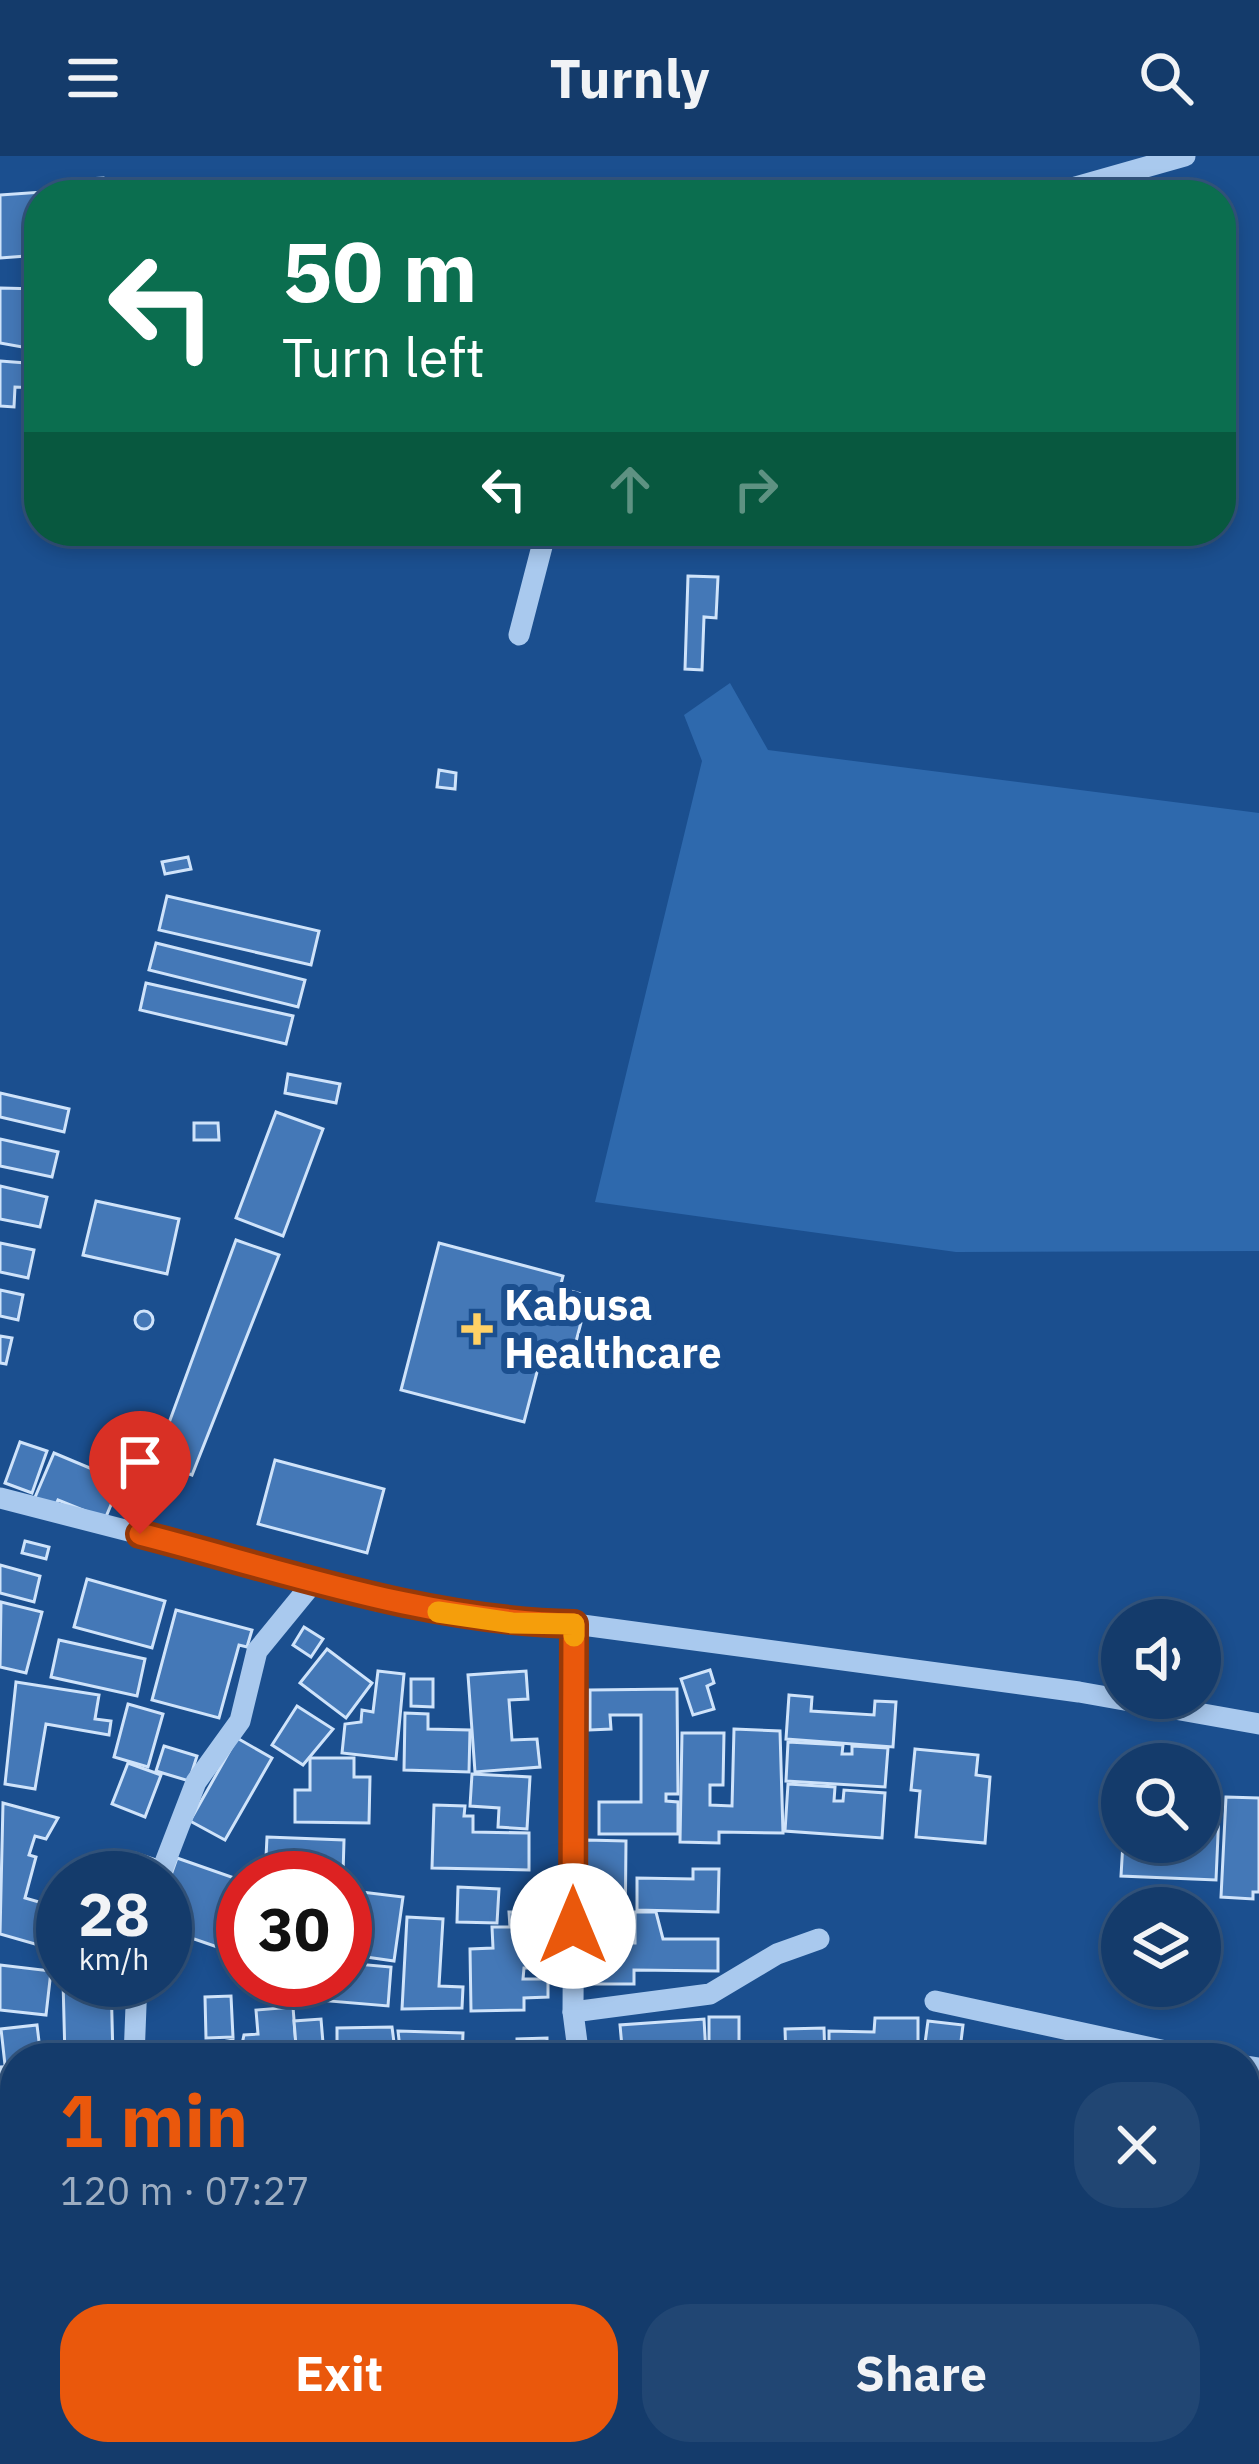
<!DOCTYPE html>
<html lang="en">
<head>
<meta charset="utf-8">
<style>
	:root { --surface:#143b6b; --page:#214673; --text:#f1f3f6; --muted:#9dadc1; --line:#33557e; --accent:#ea580c }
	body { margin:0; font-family:"IBM Plex Sans",sans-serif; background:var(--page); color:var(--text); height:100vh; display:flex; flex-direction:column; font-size:45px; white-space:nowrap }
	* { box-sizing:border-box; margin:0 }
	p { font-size:39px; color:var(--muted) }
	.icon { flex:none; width:66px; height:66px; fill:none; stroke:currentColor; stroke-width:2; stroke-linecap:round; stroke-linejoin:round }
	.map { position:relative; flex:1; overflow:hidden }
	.side { position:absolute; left:0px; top:1887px; width:1260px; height:423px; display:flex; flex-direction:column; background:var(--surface); border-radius:48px 48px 0 0; box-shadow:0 6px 18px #0003,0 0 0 3px var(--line) }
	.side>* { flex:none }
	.hud { position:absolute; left:24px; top:24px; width:1212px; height:366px; border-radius:48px; box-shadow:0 6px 18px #0003,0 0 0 3px var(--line); background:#0b6e4f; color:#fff; overflow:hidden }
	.tools { position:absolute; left:1101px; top:1443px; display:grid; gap:24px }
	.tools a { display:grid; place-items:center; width:120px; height:120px; border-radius:50%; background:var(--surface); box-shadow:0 6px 18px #0003,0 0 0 3px var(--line); font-size:60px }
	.speed { position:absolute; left:36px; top:1695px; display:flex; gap:24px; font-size:60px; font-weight:700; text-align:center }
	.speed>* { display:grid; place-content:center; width:156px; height:156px; border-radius:50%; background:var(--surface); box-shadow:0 6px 18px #0003,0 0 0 3px var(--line); line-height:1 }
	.speed small { font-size:30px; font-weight:400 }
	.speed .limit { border:18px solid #d22; background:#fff; color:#111 }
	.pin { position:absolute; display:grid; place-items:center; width:102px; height:102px; color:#fff; margin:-123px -51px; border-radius:50% 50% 50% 0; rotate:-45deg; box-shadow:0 0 12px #0007 }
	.pin .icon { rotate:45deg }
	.me { position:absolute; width:132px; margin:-66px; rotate:0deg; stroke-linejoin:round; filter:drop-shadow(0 0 9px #0008) }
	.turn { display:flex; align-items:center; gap:42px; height:252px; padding:0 60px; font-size:54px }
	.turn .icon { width:156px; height:156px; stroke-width:2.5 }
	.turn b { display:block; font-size:84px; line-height:102px }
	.lanes { display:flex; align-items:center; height:114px; padding:0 60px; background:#0003; justify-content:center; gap:60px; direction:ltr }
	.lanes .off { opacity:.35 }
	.round { display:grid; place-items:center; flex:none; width:126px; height:126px; border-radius:48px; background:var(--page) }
	.summary { display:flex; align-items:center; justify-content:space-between; height:204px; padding:0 60px }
	h1 { font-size:72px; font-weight:700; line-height:90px; color:var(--accent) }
	.button { display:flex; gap:24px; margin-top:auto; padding:24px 60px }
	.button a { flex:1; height:138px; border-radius:48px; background:var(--accent); color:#fff; font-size:48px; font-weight:700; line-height:138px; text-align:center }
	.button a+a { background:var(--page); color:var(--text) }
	header { display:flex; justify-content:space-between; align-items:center; height:156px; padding:0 60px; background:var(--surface); font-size:54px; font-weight:700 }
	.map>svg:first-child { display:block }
	.green { fill:#2e69ad }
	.building { fill:#4478b7; stroke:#cfe3fa; stroke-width:3 }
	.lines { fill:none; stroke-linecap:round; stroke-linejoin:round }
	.minor { stroke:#a9c9ee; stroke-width:21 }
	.route-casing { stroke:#983908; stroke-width:30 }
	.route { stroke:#ea580c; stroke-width:21 }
	.slow { stroke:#f59e0b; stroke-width:21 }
	.poi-dot { fill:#ffd166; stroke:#1b4f8f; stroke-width:4.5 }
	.labels { text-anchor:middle; stroke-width:12; stroke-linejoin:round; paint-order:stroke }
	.poi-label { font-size:42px; font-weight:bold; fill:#fff; stroke:#1b4f8f; text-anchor:start }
</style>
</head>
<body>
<header><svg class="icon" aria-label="menu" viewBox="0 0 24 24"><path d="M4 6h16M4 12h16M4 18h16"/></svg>Turnly<svg class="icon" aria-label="search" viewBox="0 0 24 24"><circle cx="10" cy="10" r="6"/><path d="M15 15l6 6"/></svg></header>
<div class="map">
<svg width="1259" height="2308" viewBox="0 0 1259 2308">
	<rect width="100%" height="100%" fill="#1b4f8f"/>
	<g class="green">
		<polygon points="730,527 768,594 1259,657 1259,1095 956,1096 595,1046 702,605 684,559"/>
		<polygon points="0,1998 15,1999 15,2295 309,2295 310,2308 0,2308"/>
	</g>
	<g class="building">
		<polygon points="103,22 104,39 89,39 88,23"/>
		<polygon points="85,33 85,39 39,39 39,99 0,102 0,39"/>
		<polygon points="0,132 39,133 39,194 0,187"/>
		<polygon points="0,205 39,208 38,232 15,231 14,251 0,250"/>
		<polygon points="665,375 701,375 696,389"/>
		<polygon points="688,420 718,421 716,462 704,461 702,514 685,513"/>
		<polygon points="439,614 456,617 455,633 437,631"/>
		<polygon points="188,701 191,713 165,718 162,706"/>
		<polygon points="167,740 319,775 311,809 159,774"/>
		<polygon points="156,787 305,824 298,851 149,814"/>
		<polygon points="146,827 293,860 286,888 140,854"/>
		<polygon points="288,918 340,928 336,947 285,937"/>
		<polygon points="0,937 69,953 64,976 0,961"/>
		<polygon points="276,956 323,973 283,1080 236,1062"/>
		<polygon points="194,967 218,967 219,984 194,984"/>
		<polygon points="0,983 58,996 52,1021 0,1010"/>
		<polygon points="0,1030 47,1041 40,1071 0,1063"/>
		<polygon points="96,1045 179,1063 167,1118 83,1099"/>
		<polygon points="236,1084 279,1099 192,1319 155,1305"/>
		<polygon points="0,1087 34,1094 28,1122 0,1116"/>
		<polygon points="439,1087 563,1120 560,1132 588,1140 572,1201 543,1193 524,1266 401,1234"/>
		<polygon points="0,1134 23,1139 18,1164 0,1160"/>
		<circle cx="144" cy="1164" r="9"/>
		<polygon points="0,1180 12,1182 6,1208 0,1207"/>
		<polygon points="20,1286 47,1295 32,1337 5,1327"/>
		<polygon points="54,1297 121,1325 105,1363 58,1344 53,1355 33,1346"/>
		<polygon points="275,1304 384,1333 367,1397 258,1368"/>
		<polygon points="25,1385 49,1391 46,1403 22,1397"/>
		<polygon points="0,1409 40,1420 34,1446 0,1437"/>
		<polygon points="87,1423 165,1445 152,1492 74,1471"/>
		<polygon points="1,1446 42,1456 26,1517 0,1511"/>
		<polygon points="176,1454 252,1474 247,1491 239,1489 219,1562 152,1544"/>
		<polygon points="304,1471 323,1483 311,1501 293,1489"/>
		<polygon points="59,1484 145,1503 137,1540 51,1521"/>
		<polygon points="327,1493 372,1527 346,1562 300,1527"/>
		<polygon points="710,1514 714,1527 707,1530 714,1553 693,1559 681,1523"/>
		<polygon points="378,1515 404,1518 396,1603 342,1597 345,1568 361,1566 362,1554 373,1556"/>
		<polygon points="526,1515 528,1543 509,1544 512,1584 537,1583 540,1611 475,1616 468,1519"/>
		<polygon points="411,1523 433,1523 433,1551 411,1550"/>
		<polygon points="16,1526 99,1539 95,1563 111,1565 109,1579 46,1568 35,1633 5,1628"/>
		<polygon points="677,1533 678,1638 666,1638 666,1645 678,1646 678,1678 599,1678 599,1646 641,1646 641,1559 610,1559 611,1573 590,1574 590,1534"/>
		<polygon points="789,1539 812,1541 811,1555 874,1559 875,1545 896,1546 893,1591 786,1583"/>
		<polygon points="128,1548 163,1558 148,1611 114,1601"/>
		<polygon points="297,1550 333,1573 303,1609 272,1589"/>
		<polygon points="405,1557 428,1558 428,1573 470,1574 469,1616 404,1614"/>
		<polygon points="734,1573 780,1575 783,1677 719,1676 719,1687 680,1686 682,1577 724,1577 723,1629 710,1629 710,1649 732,1650"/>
		<polygon points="237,1582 272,1602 225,1684 190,1665"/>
		<polygon points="788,1586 843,1589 842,1598 852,1598 852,1590 888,1592 885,1631 786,1625"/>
		<polygon points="164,1590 197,1600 189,1625 156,1615"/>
		<polygon points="915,1593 978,1599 976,1619 990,1621 985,1687 916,1681 920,1635 911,1634"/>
		<polygon points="310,1602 354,1602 354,1621 370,1621 369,1667 295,1666 295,1634 310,1634"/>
		<polygon points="128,1607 161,1619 145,1661 112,1648"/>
		<polygon points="472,1618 530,1621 527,1673 498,1671 499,1652 470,1650"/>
		<polygon points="788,1628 835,1631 834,1645 843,1645 844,1634 885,1637 882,1682 785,1675"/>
		<polygon points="1200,1633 1220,1634 1216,1724 1121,1720 1123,1686 1190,1691 1190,1686 1200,1686"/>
		<polygon points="1226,1641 1259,1642 1259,1736 1253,1736 1253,1743 1221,1741"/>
		<polygon points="3,1647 58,1662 46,1683 35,1680 29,1699 36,1701 25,1742 63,1753 63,1796 0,1778"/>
		<polygon points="434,1649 465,1650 464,1660 473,1660 473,1676 529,1677 529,1714 432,1712"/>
		<polygon points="267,1681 344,1684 343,1719 265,1722"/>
		<polygon points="586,1684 626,1685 625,1787 635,1787 635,1756 656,1756 663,1783 718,1783 718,1815 634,1814 634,1828 584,1828"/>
		<polygon points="135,1697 156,1704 149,1722 126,1722"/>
		<polygon points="177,1702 243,1725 243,1755 229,1795 165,1773 165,1736"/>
		<polygon points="693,1713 719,1713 718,1756 637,1754 637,1722 693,1723"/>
		<polygon points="458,1731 499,1733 497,1767 457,1766"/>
		<polygon points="345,1734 403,1741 394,1805 345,1798"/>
		<polygon points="509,1756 531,1756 532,1793 547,1793 547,1812 524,1812 523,1823 548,1823 548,1841 524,1842 524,1854 471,1855 470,1793 493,1792 492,1771 510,1771"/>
		<polygon points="407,1761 443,1763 439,1830 463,1831 462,1852 402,1853"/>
		<polygon points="345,1807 391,1811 388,1850 317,1844 319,1824 345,1824"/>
		<polygon points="0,1809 51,1815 46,1859 0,1854"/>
		<polygon points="63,1824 111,1824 113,1902 65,1902"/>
		<polygon points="231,1840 233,1881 206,1882 205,1841"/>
		<polygon points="293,1851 297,1902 239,1902 244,1879 258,1878 256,1854"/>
		<rect x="709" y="1861" width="30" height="41"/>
		<polygon points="875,1862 918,1862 918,1902 829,1902 829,1875 874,1876"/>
		<polygon points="321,1863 324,1899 297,1902 294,1865"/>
		<polygon points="704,1863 706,1898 623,1902 620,1869"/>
		<polygon points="928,1865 963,1869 959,1902 923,1902"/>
		<polygon points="37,1869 41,1902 15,1902 15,1908 5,1909 1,1873"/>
		<polygon points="392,1871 396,1902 337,1902 337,1872"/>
		<polygon points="824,1872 825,1902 786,1902 785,1873"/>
		<polygon points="398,1875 463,1877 462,1902 401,1902"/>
		<polygon points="547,1882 547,1902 466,1902 466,1896 517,1896 517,1883"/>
		<polygon points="233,1884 235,1902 178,1902 177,1894"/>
		<polygon points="15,1910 15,1958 2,1958 1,1911"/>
		<polygon points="1245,2044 1259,2045 1259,2085 1245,2084"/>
		<polygon points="1245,2085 1259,2088 1259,2190 1245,2187"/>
		<polygon points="611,2295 854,2295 854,2308 611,2304"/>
		<polygon points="863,2295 914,2295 913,2308 862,2308"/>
		<polygon points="918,2295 968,2295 967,2308 916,2308"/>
		<polygon points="984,2295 1039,2295 1037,2308 981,2308"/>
		<polygon points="1042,2295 1068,2295 1067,2303 1089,2308 1039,2308"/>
		<polygon points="1118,2295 1228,2295 1227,2308 1117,2308"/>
	</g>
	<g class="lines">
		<g class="minor">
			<polyline points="1047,39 1185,0"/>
			<polyline points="519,479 546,375"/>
			<polyline points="0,1342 316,1423 378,1445 449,1458 575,1468 1079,1536 1259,1568"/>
			<polyline points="575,1468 573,1856 579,1902"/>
			<polyline points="159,1722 196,1626 240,1565 257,1495 316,1423"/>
			<polyline points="935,1845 1198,1902"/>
			<polyline points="573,1856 710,1838 777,1798 819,1783"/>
			<polyline points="134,1902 137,1824"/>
			<polyline points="1245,1910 1259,1912"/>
			<polyline points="0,1962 15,1965"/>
			<polyline points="576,2308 577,2295"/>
		</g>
	</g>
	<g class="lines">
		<defs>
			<path id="route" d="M 140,1378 C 284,1415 424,1465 574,1468 L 573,1770"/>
		</defs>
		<use href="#route" class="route-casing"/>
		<use href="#route" class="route"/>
		<polyline class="slow" points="438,1456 512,1467 574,1468 574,1480"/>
	</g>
	<path class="poi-dot" d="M471 1155h12v12h12v12h-12v12h-12v-12h-12v-12h12z"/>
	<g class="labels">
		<g class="poi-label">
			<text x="504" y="1164">Kabusa<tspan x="504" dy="48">Healthcare</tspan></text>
		</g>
	</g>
</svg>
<div class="tools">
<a><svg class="icon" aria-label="sound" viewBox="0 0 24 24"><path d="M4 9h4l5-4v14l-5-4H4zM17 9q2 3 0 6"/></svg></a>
<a><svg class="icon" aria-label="search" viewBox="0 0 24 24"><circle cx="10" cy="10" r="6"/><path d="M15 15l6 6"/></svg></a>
<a><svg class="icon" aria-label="layers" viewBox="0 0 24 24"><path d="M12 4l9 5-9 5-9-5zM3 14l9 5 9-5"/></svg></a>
</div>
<div class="speed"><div>28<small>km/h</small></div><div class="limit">30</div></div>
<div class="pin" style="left:140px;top:1378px;background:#d93025"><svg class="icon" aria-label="arrive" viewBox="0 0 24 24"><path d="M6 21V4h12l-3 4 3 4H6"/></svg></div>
<svg class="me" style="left:573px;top:1770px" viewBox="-20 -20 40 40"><circle r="19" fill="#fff"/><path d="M0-13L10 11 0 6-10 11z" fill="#ea580c"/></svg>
<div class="hud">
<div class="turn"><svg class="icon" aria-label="left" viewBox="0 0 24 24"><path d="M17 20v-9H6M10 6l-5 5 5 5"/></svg><div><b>50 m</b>Turn left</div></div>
<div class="lanes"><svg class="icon" aria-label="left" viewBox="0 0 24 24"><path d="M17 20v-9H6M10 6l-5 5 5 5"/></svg><svg class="icon off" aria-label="ahead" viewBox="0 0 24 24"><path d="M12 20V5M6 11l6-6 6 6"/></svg><svg class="icon off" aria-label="right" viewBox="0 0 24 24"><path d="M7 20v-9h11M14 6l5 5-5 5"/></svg></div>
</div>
<section class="side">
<div class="summary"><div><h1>1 min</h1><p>120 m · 07:27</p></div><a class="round"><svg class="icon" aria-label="close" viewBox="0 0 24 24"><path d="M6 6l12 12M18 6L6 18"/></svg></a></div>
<div class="button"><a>Exit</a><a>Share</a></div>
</section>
</div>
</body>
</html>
